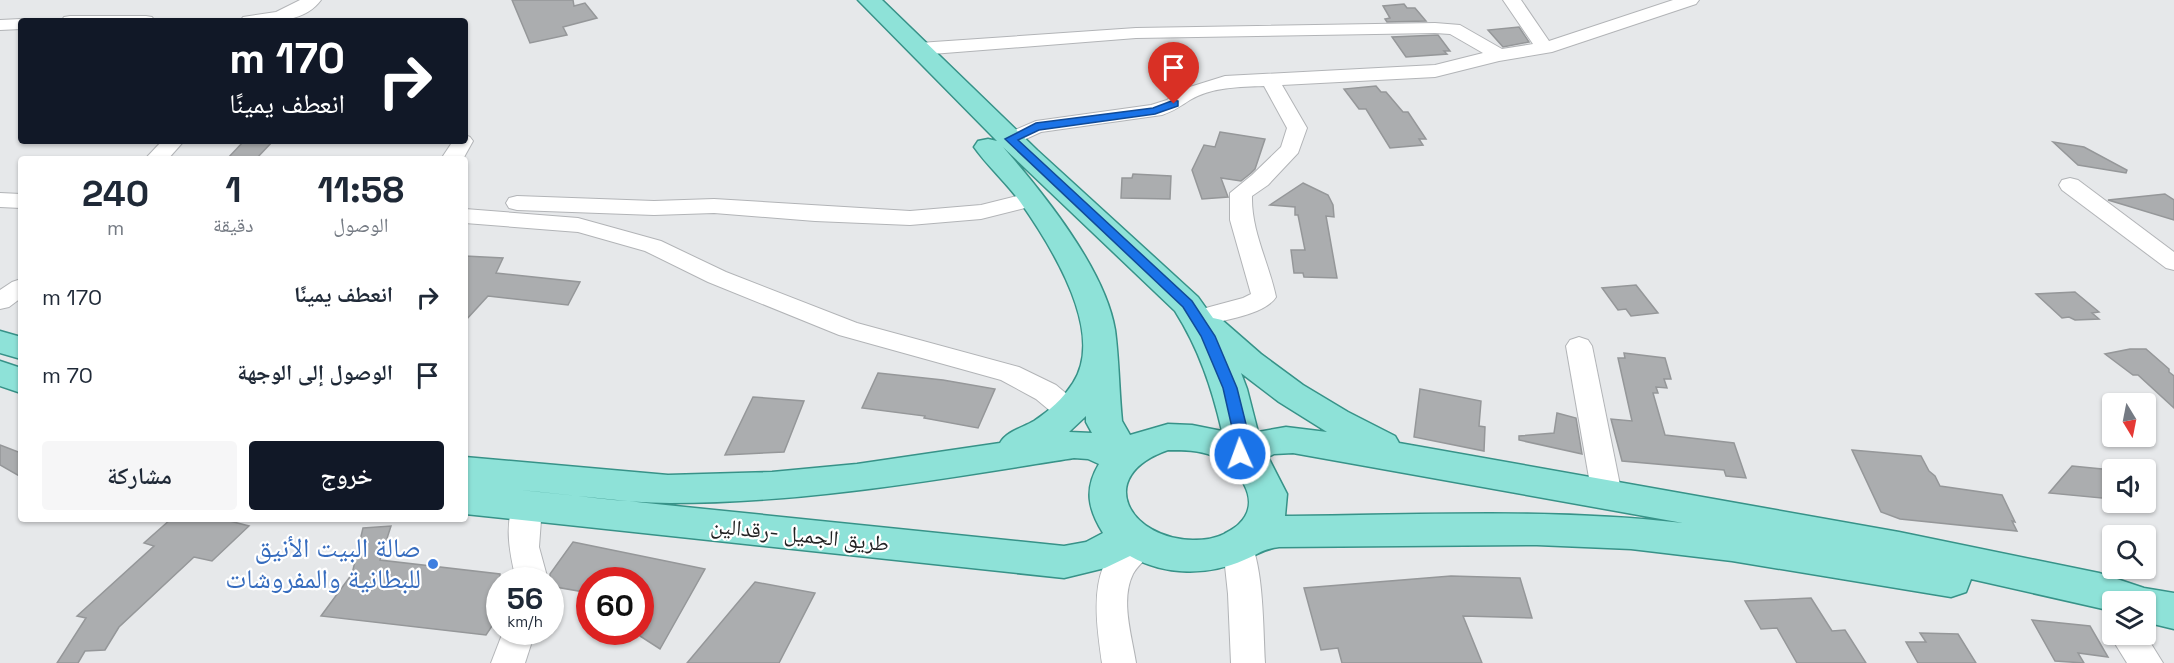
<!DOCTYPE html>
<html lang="ar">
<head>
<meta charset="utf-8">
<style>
	:root { --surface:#fff; --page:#f6f6f7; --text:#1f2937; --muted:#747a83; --accent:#111827 }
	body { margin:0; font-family:"Space Grotesk","Noto Naskh Arabic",sans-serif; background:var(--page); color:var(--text); direction:rtl; height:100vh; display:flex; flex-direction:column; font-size:22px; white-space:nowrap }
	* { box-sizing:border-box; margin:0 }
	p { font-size:20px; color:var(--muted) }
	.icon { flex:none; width:33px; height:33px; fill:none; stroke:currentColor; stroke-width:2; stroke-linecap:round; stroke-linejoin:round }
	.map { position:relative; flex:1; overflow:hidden; direction:ltr }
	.drawer { position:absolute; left:18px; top:156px; width:450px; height:366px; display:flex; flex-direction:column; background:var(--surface); border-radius:6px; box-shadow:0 2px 4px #0004; direction:rtl }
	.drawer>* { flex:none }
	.banner { position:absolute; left:18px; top:18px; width:450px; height:126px; border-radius:6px; box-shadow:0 2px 4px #0004; direction:rtl; background:#111827; color:#fff; overflow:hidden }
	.needle { width:39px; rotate:170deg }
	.tools { position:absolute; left:2102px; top:393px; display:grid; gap:12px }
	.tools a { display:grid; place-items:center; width:54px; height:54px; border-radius:6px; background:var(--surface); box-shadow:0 2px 4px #0004; font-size:30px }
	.speed { position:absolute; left:486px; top:567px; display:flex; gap:12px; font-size:30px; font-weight:700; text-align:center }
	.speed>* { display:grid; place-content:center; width:78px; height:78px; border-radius:50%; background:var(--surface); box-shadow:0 2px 4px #0004; line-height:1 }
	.speed small { font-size:15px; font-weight:400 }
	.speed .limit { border:9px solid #d22; background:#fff; color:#111 }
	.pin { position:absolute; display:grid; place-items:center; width:51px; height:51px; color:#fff; margin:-62px -26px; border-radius:50% 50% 50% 0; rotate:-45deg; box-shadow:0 0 6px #0007 }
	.pin .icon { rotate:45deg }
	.me { position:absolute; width:66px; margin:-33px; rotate:358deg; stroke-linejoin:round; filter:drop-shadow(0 0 4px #0008) }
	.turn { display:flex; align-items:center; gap:21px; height:126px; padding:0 24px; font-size:27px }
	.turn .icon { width:78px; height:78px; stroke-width:2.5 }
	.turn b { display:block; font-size:42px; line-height:51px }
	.eta { display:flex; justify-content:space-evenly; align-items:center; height:102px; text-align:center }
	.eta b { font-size:36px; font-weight:600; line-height:42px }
	.button { display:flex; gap:12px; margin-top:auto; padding:12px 24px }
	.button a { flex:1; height:69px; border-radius:6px; background:var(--accent); color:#fff; font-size:24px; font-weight:600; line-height:69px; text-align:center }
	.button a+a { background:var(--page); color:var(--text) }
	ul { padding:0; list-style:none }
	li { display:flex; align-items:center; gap:18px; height:78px; padding:0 24px }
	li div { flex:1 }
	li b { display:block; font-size:22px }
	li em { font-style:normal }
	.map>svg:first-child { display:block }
	.building { fill:#abadaf; stroke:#959799; stroke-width:1.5 }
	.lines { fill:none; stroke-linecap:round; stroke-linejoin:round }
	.minor-casing { stroke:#b2b4b7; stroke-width:2 }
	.primary-casing { stroke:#379288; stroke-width:3 }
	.minor { fill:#fff; fill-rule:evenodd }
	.primary { fill:#8ee2d8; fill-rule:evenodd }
	.route { fill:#1a73e8; stroke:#114b97; stroke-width:1.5 }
	.shop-dot { fill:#3f7fe0; stroke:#fff; stroke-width:2 }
	.labels { text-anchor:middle; stroke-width:4.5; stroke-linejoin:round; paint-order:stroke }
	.street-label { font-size:22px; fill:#222223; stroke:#fff }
	.near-shop-label { font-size:27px; fill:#366cbe; stroke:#fff; text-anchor:end }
</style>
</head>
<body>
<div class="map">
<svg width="2174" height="663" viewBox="0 0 2174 663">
	<rect width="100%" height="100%" fill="#e6e8ea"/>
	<g class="building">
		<polygon points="512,0 573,0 574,6 585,3 597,18 563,27 567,35 530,43"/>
		<polygon points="1404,4 1407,8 1415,8 1426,21 1387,22 1385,19 1390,18 1383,6"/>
		<polygon points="1519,27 1529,42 1503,47 1488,30"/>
		<polygon points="1438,35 1450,51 1444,51 1447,54 1406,57 1392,37"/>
		<polygon points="1376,86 1381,92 1386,92 1403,112 1408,112 1426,139 1419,139 1423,145 1390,148 1366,109 1359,109 1344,89"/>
		<polygon points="1220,132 1265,139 1255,169 1251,173 1241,181 1221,178 1228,197 1202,199 1192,170 1204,145 1215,147"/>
		<polygon points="244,141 273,141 256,159 227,159"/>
		<polygon points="2053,142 2084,147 2127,170 2126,173 2078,165"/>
		<polygon points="1133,174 1171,176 1170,199 1121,198 1122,178 1132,178"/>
		<polygon points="1303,183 1328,195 1333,205 1334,217 1326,216 1337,278 1304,277 1303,273 1294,273 1291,250 1305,250 1298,215 1295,215 1295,207 1270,205"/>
		<polygon points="2165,194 2174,200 2174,220 2108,200"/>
		<polygon points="465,256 503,258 496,273 580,282 568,305 488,296 465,321"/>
		<polygon points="1636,285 1658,313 1631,316 1626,309 1618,310 1602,288"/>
		<polygon points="2075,292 2099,312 2092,313 2099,319 2075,320 2069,317 2062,318 2036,294"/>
		<polygon points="2130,349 2146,349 2169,369 2169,372 2174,376 2174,408 2138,375 2133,375 2105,354"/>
		<polygon points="1624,353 1665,358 1671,379 1664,379 1667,388 1656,387 1658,393 1653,393 1665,435 1734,443 1746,478 1726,476 1724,470 1622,461 1611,419 1632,421 1618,358 1625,358"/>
		<polygon points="878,373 943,380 995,389 978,428 924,418 925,416 862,408"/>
		<polygon points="1420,389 1481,401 1479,426 1485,427 1484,451 1414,437"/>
		<polygon points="753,397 804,401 784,452 725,455"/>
		<polygon points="1557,413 1576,418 1582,454 1519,440 1519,436 1554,433"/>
		<polygon points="0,445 21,453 21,477 0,465"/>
		<polygon points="1852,450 1921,456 1929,471 1935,476 1940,486 2002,495 2015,522 2012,521 2017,531 1900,519 1881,512"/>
		<polygon points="2072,466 2112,470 2112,499 2049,493"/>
		<polygon points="171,519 222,519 249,526 212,561 194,557 119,627 105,650 85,651 78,663 57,663 86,618 77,616 154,546 144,543"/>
		<polygon points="391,526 380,560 500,574 500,614 486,635 321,616 352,574 363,528"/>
		<polygon points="573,542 705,569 660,649 640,636 640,580 590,580 590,593 550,586 550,574"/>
		<polygon points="1451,576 1520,578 1532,618 1463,616 1482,663 1342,663 1338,648 1321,650 1304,588"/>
		<polygon points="755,582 815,593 779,663 687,663"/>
		<polygon points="1811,598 1832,631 1845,630 1866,663 1797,663 1777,628 1761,629 1745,601"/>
		<polygon points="2032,620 2090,626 2108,657 2078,653 2084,663 2055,661"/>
		<polygon points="1920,633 1958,634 1976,663 1918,663 1906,642 1926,642"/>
	</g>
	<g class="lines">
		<defs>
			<g id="minor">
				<path d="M 300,0 L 321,0 C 303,25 267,21 240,21 L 243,17 L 276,12 Z"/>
				<path d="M 1503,0 L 1521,0 L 1549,41 L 1673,0 L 1699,0 L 1696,4 L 1552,52 L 1499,61 L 1435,77 L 1282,85 L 1307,128 L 1298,153 L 1268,185 L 1252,196 C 1251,231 1269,263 1276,297 C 1265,315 1220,321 1200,326 L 1191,324 L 1187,318 L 1191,312 L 1243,298 L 1251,294 L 1230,220 L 1230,193 L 1252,175 L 1281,147 L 1287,128 L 1264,86 C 1240,87 1211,87 1190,100 C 1179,107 1176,110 1162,115 L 1041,132 L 1017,143 L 1010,145 L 1003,143 L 1000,139 L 1003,135 L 1036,121 L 1151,105 L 1167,100 L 1177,91 L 1225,76 L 1435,65 L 1483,53 L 1450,34 L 1435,33 L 1136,38 L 919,55 L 912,53 L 910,49 L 912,45 L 919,43 L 1136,28 L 1435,23 L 1460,25 L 1502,49 L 1533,44 Z"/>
				<polygon points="70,16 146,16 152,17 155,21 61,21 64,17"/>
				<polygon points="21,19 28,21 21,21 21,29 0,30 0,20"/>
				<polygon points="465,135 470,137 473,141 463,159 441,159 453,141 465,141"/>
				<polygon points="162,141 184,141 168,159 145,159"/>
				<polygon points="2070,178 2078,180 2174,252 2174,270 2166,268 2062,190 2059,185 2062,180"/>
				<polygon points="1033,192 1041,194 1044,199 1041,204 981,219 910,225 815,221 714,213 654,215 517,210 509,208 506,203 509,198 517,196 654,201 714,199 910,211 981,205"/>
				<polygon points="0,193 21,194 21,208 0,207"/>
				<polygon points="465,209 578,218 661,241 726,272 857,323 1019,367 1056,385 1080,405 1084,412 1080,419 1070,422 1060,419 1036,399 1001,380 839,335 708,282 645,251 578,232 465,223"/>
				<polygon points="21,279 21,298 9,307 0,309 0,290 12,282"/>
				<polygon points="1579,337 1588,340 1592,346 1622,495 1617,503 1607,506 1597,503 1592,495 1566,346 1570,340"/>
				<path d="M 527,495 L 538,498 L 542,506 L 539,547 L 548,580 L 516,580 C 510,554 503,523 516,498 Z"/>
				<path d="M 1141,533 L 1152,536 L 1156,545 C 1150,557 1139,563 1133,574 C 1120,600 1132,636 1136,663 L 1102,663 C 1096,618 1084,551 1141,533 Z"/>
				<path d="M 1238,535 L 1249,538 C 1264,567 1263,630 1265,663 L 1231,663 L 1228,594 L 1223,547 L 1227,538 Z"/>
				<polygon points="2112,629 2112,634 2145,634 2163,663 2127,663 2109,634"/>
				<polygon points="503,632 535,632 525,663 491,663"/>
			</g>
			<g id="primary">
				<path d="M 858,0 L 882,0 L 1037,150 L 1198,297 L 1213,318 L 1222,320 L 1261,354 L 1303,385 L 1348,412 L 1395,436 L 1399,443 L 1899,532 L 2099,573 L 2144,588 L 2174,593 L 2174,629 L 2145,622 L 2145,602 L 2112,602 L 2112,611 L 1971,579 L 1966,592 L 1951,597 L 1732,561 L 1631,549 L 1537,545 L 1279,547 C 1259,550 1260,554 1244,560 C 1208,576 1165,576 1130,556 L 1105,568 L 1064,578 L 465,514 L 465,457 L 668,475 L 772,472 L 857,464 L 1000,443 C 1007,431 1022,428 1034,421 C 1049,411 1063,399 1073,383 C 1106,333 1051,246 1021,203 C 1007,183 988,167 974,147 L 978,141 L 988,139 L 997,141 ZM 1003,147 L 1175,311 C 1199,349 1212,388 1222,431 L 1192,425 L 1168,424 L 1130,435 L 1122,421 C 1119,391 1119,360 1115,330 C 1105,269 1043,193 1003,147 ZM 1241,373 L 1279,402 L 1327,432 L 1286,427 L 1258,432 L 1247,389 ZM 1086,416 L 1086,422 L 1092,433 L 1069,432 ZM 1168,450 C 1183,450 1199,450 1213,456 C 1237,466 1264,500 1239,524 C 1235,528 1229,531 1224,534 C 1214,539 1203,540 1193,540 C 1129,539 1093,476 1168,450 ZM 1293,453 L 1683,523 C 1551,508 1418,515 1285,516 L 1287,494 L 1268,457 L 1274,454 ZM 1074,458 L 1088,459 L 1099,464 C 1084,489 1088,509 1103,533 L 1086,542 L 1064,546 L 520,490 C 569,494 621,503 670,503 C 807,503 940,479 1074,458 Z"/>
				<polygon points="0,331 21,337 21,359 0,353"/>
				<polygon points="0,361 21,368 21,393 0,386"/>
			</g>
		</defs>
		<use href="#minor" class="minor-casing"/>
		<use href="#primary" class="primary-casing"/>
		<use href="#minor" class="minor"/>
		<use href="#primary" class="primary"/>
	</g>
	<polygon class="route" points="1174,100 1178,101 1178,106 1155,114 1039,130 1018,140 1192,301 1215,336 1237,388 1248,432 1248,454 1246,458 1235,458 1233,454 1233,432 1223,388 1201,336 1183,307 1005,139 1036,123 1153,108"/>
	<circle class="shop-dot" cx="433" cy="564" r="6"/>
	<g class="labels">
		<g class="street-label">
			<text transform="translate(800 534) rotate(6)" y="8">طريق الجميل -رقدالين</text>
		</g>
		<g class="near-shop-label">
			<text x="421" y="557">صالة البيت الأنيق<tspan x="421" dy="31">للبطانية والمفروشات</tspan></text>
		</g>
	</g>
</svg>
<div class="tools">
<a><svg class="needle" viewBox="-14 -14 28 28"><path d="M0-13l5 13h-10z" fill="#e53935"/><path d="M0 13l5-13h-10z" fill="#747a83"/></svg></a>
<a><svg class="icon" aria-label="sound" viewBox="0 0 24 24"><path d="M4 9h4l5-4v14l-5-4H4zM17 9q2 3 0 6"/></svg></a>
<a><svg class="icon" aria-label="search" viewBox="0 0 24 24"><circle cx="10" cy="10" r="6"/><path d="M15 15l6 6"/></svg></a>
<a><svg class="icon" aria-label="layers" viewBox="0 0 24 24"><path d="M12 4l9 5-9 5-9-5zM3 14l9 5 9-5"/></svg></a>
</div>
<div class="speed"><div>56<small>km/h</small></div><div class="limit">60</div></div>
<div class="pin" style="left:1174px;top:104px;background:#d93025"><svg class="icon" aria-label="arrive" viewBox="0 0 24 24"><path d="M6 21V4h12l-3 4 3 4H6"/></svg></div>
<svg class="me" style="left:1240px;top:454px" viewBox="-20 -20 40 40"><circle r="17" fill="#1a73e8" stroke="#fff" stroke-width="3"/><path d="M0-11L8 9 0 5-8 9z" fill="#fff"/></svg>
<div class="banner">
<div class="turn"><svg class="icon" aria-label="right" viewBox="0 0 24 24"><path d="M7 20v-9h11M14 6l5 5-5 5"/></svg><div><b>170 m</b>انعطف يمينًا</div></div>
</div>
<section class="drawer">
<div class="eta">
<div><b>11:58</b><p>الوصول</p></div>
<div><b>1</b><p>دقيقة</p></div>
<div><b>240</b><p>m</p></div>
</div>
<ul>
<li><svg class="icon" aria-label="right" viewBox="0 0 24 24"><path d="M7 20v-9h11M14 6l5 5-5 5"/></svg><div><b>انعطف يمينًا</b></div><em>170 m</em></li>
<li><svg class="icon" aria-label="arrive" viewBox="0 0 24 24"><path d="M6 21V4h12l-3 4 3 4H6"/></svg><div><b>الوصول إلى الوجهة</b></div><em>70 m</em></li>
</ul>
<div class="button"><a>خروج</a><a>مشاركة</a></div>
</section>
</div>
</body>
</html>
